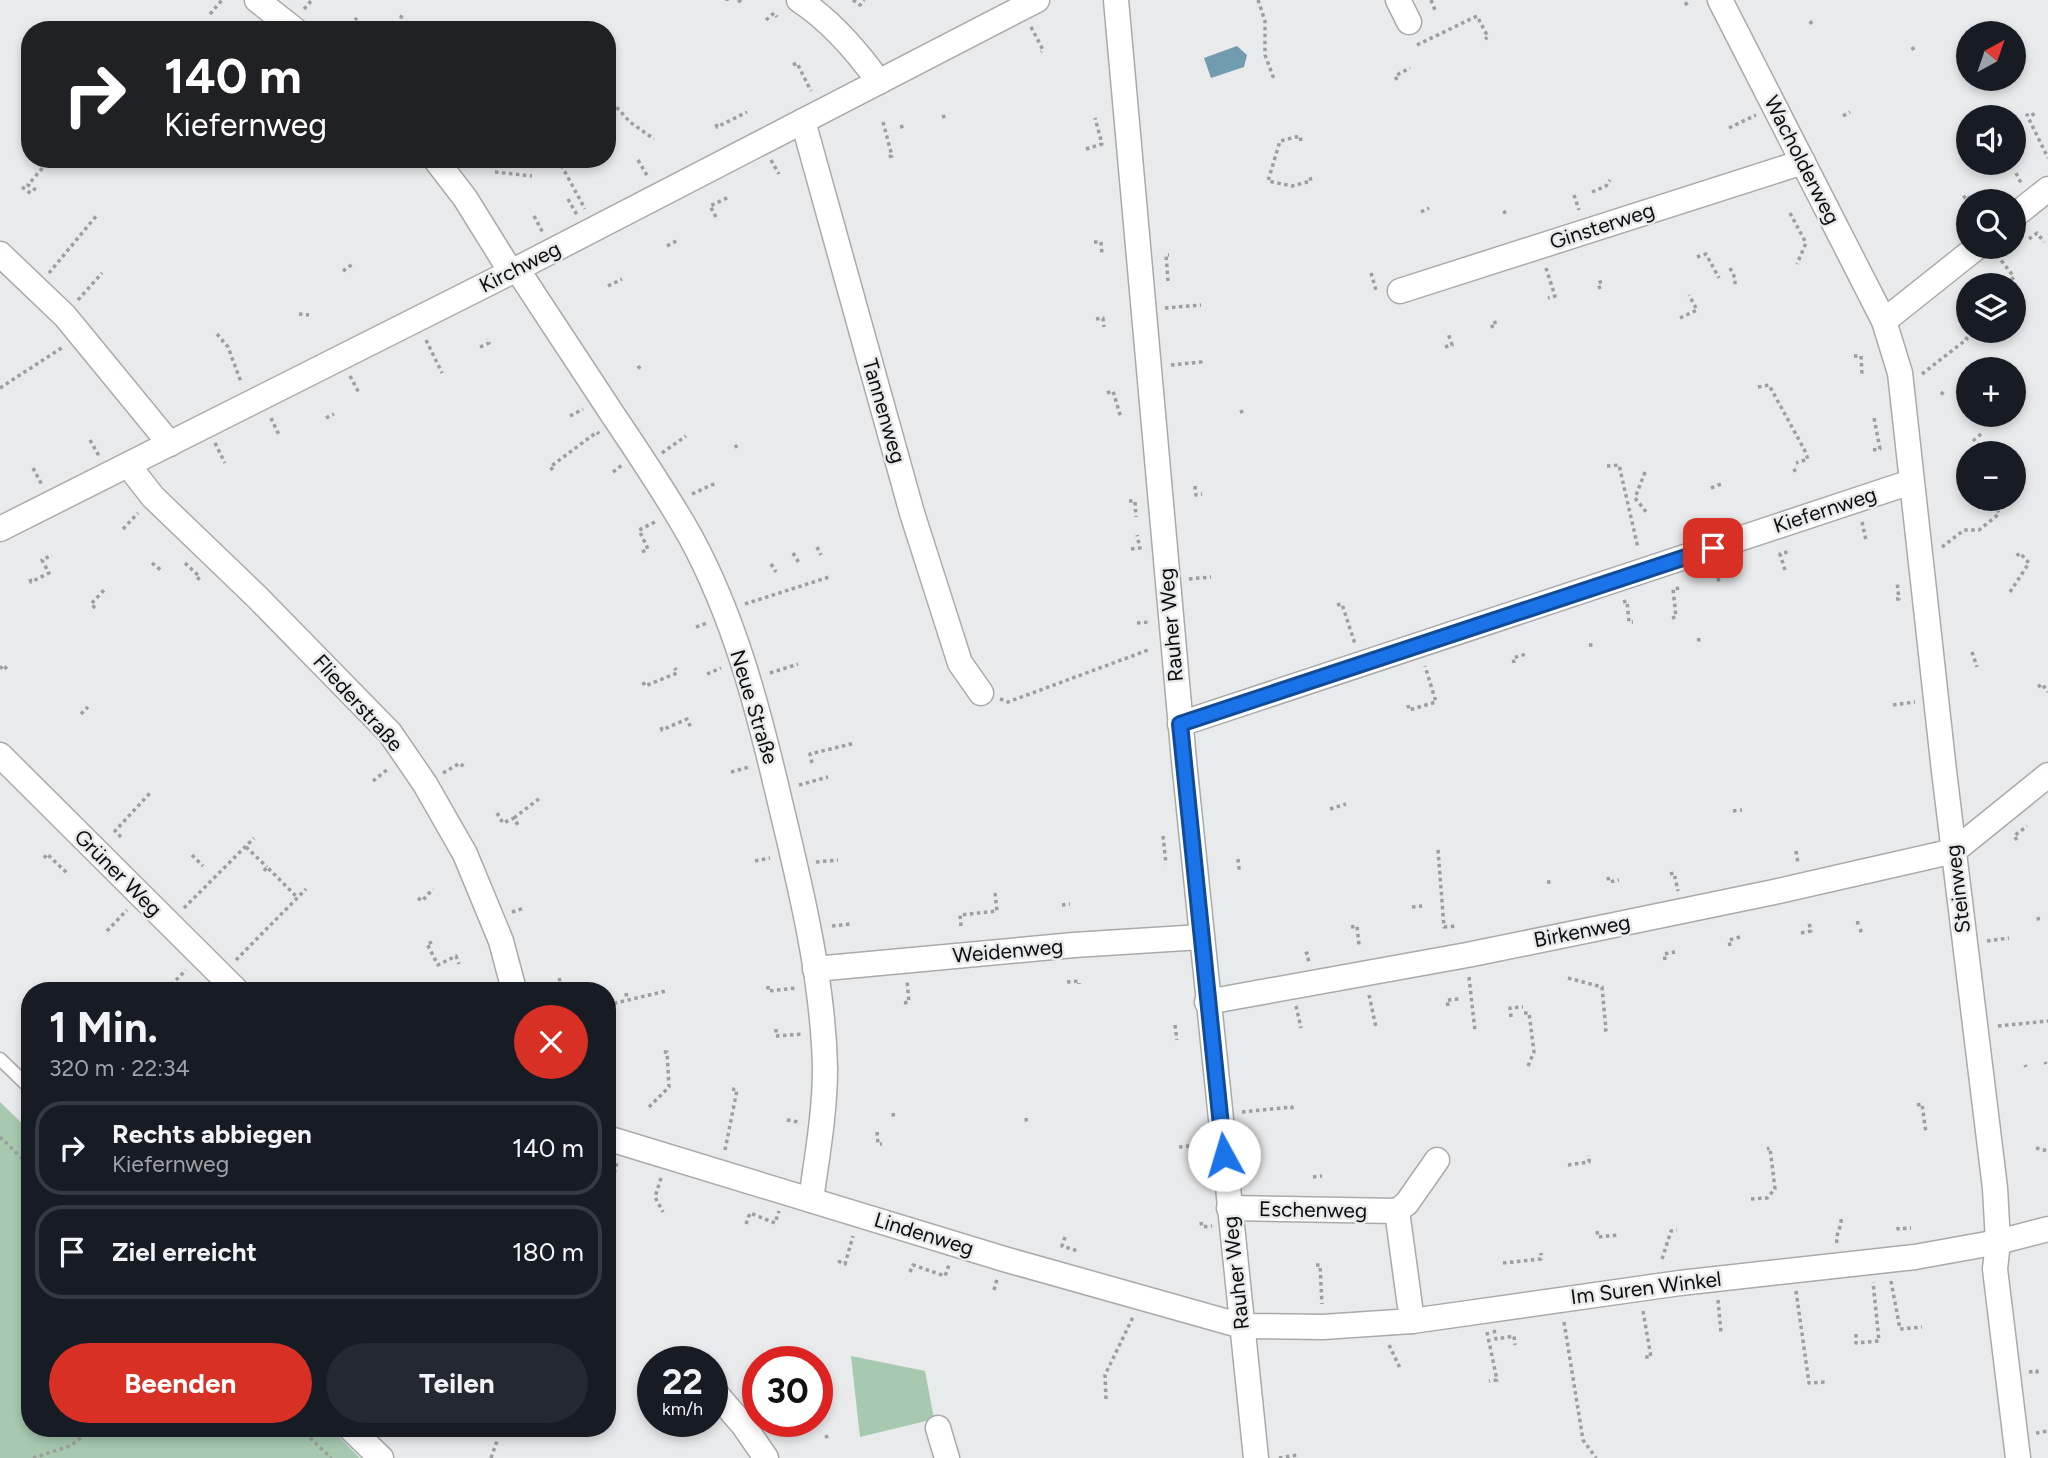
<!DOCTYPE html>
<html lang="de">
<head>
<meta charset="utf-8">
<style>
	:root { --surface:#171b24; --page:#242831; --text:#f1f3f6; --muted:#9ea1a6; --line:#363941; --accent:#d93025 }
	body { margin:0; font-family:Figtree,sans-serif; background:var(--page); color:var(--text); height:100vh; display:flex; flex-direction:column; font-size:26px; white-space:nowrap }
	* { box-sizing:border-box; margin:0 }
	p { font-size:23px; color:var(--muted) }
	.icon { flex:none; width:38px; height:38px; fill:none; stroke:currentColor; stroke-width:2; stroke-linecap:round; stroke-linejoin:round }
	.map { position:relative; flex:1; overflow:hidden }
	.side { position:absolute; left:21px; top:982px; width:595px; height:455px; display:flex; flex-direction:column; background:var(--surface); border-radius:28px; box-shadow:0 4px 10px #0003 }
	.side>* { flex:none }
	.guide { position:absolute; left:21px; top:21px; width:595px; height:147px; border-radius:28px; box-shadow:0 4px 10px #0003; background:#202124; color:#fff; overflow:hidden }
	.needle { width:46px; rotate:40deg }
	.controls { position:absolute; left:1956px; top:21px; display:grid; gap:14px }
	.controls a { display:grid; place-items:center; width:70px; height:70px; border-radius:50%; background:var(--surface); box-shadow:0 4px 10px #0003; font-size:35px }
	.speed { position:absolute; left:637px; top:1346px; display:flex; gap:14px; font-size:35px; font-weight:700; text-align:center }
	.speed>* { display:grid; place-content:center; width:91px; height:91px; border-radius:50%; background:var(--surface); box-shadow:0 4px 10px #0003; line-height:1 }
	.speed small { font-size:18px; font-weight:400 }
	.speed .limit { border:10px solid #d22; background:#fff; color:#111 }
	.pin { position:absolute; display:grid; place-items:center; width:60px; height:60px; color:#fff; margin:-30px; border-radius:14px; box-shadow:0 4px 10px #0006 }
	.me { position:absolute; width:77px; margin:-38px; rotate:354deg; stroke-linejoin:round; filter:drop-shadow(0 0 5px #0008) }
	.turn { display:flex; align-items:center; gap:24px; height:147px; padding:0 28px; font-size:32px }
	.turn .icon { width:91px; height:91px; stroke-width:2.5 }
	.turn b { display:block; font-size:49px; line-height:60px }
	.round { display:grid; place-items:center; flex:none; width:74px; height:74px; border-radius:37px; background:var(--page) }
	.overview { display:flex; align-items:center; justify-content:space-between; height:119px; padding:0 28px }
	h1 { font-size:42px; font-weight:700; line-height:52px }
	.button { display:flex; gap:14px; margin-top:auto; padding:14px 28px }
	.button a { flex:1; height:80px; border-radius:42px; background:var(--accent); color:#fff; font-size:28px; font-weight:700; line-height:80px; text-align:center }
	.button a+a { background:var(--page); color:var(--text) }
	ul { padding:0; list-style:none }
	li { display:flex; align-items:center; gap:21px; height:94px; margin:0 14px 10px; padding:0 14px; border:4px solid var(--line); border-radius:28px }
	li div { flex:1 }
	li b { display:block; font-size:26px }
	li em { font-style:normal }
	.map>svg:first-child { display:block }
	.green { fill:#a6c9af }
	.water { fill:#719cb0 }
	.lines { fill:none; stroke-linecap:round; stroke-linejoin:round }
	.service-casing { stroke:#a9aaac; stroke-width:15 }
	.minor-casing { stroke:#a9aaac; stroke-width:27 }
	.path { stroke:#9d9ea0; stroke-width:3.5; stroke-dasharray:3.5 3.5; stroke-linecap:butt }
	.service { stroke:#fff; stroke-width:12 }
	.minor { stroke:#fff; stroke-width:24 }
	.route-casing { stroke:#114b97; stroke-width:18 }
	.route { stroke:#1a73e8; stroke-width:12 }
	.labels { text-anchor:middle; stroke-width:5; stroke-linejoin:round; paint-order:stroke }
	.street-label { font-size:21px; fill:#0d0d0e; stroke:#e9eaec }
</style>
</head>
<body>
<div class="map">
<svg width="2048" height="1458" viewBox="0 0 2048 1458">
	<rect width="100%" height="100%" fill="#e9eaec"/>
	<g class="green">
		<polygon points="0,1102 30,1131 30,1428 330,1428 360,1458 0,1458"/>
		<polygon points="851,1356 925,1371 934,1419 860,1437"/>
	</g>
	<polygon class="water" points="1237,46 1247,55 1244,67 1211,78 1204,58"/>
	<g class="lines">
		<defs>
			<polyline id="service" points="0,1059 30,1088"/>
			<g id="minor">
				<polyline points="257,0 295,30"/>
				<path d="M 799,0 C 831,21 857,51 879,82"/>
				<polyline points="1116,0 1184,761 1256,1458"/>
				<polyline points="1398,0 1409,22"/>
				<polyline points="1720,0 1884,321 1900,373 1944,771 1995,1188 1998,1242 1995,1269 2018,1458"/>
				<polyline points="803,121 912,513 960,663 981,693"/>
				<polyline points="435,159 465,198 511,272"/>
				<polyline points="2014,216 2048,189"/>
				<polyline points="0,254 65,316 170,444"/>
				<path d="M 517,269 C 549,318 581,367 613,415 C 640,455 667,495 690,536 C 735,618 759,712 780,802 C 801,889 823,979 825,1068 C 825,1113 817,1156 811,1200"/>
				<polyline points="1400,291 1803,162"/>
				<polyline points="1884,321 1977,247"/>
				<polyline points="128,465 153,497 256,596 390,733 425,784 465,854 501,941 514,990"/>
				<polyline points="0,529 511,272 1037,0"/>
				<polyline points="1180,724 1911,482"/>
				<polyline points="0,755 236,990"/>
				<polyline points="815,969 1074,945 1201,937"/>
				<polyline points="1207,1002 1467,955 1624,923 1774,892 1954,851 2048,775"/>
				<polyline points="607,1138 1004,1259 1242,1326 1323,1327 1412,1321 1680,1283 1915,1257 1998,1242 2048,1229"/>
				<polyline points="1229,1208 1397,1211"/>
				<polyline points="1412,1321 1397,1211 1407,1203 1437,1160"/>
				<polyline points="712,1389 744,1426 766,1458"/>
				<polyline points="350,1428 381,1458"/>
				<polyline points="938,1428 947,1458"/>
			</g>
		</defs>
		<use href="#service" class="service-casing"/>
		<use href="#minor" class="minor-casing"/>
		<g class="path">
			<polyline points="738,0 741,2"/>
			<polyline points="853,0 860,5 864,0"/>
			<polyline points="1258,0 1265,21 1265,55 1274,79"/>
			<polyline points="1431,0 1435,10"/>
			<polyline points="727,1 727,0"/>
			<polyline points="1685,5 1690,0"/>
			<polyline points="304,9 312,0"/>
			<polyline points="210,14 222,0"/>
			<polyline points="766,20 774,13 777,17"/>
			<polyline points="1810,21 1813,26"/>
			<polyline points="398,25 402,15"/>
			<polyline points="1031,27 1043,50 1041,52"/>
			<polyline points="345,30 357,18"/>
			<polyline points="1417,45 1477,16 1488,37 1485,39"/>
			<polyline points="1912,47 1915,52"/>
			<polyline points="793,65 797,63 811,91"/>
			<polyline points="1397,80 1395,76 1410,68"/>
			<polyline points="607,103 610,100 630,122 654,139"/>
			<polyline points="1843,116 1850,112"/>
			<polyline points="2034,116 2032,113 2027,115 2048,158"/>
			<polyline points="942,117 946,116"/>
			<polyline points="883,122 892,156 887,157"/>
			<polyline points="716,124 717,127 747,112"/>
			<polyline points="900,127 905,126"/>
			<polyline points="1729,128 1756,115"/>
			<polyline points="1301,141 1300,136 1280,141 1268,181 1292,186 1311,181 1310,177"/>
			<polyline points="1086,149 1102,144 1095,118"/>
			<polyline points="558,159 585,209"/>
			<polyline points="638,160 648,177"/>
			<polyline points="771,160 779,174"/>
			<polyline points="495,172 532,176"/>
			<polyline points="2016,173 2020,181 2023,179"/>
			<polyline points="22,187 33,195"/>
			<polyline points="36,190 28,185 50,159"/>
			<polyline points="1592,192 1606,186 1610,180"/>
			<polyline points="1574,195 1579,210"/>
			<polyline points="1963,198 1968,195 1971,201"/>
			<polyline points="568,199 577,215"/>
			<polyline points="1421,212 1429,208"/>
			<polyline points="1503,213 1509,210"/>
			<polyline points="1790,213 1806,243 1797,264"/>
			<polyline points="534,216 543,233"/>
			<polyline points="716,217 710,206 729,197"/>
			<polyline points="2029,239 2037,233 2044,242"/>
			<polyline points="1094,242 1101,242 1102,254"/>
			<polyline points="667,246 678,240"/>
			<polyline points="1997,255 2014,277 2011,280"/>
			<polyline points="1697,257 1706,254 1719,278"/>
			<polyline points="1546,268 1555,296 1548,298"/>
			<polyline points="1730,268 1735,278 1735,286"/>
			<polyline points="343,271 354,263"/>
			<polyline points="49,273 97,215"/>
			<polyline points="1371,273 1376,290"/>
			<polyline points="1168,281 1166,255 1169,255"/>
			<polyline points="608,286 622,279"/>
			<polyline points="1600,289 1598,283 1603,281"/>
			<polyline points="78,300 102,273"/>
			<polyline points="1165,308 1201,305"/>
			<polyline points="299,314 309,315"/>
			<polyline points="1680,318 1697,310 1689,295"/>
			<polyline points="1096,319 1103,318 1104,327"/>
			<polyline points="1493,328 1491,324 1499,321"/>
			<polyline points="217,334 228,347 241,382"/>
			<polyline points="426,340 442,373"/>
			<polyline points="480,347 489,343 487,339"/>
			<polyline points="1445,347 1452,345 1448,333"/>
			<polyline points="1854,356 1861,356 1862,374"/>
			<polyline points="1171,365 1201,362 1202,364"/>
			<polyline points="638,366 641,370"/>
			<polyline points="1922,374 1967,339 1964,336"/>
			<polyline points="350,376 359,393"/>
			<polyline points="1758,387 1769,385 1804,449 1808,459 1796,463"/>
			<polyline points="0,388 63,347"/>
			<polyline points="1941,392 1945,396"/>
			<polyline points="1107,393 1113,391 1121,418"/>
			<polyline points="1241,410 1243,416"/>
			<polyline points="570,416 583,409"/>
			<polyline points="271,418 279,435"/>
			<polyline points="326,418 334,414"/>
			<polyline points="1981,434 1974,440 1986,453"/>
			<polyline points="90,440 99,456"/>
			<polyline points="215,443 225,463"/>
			<polyline points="735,445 739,450"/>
			<polyline points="1873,450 1880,449 1874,418"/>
			<polyline points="662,453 686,436"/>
			<polyline points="1607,466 1619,465 1638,548"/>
			<polyline points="33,468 42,485"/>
			<polyline points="553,470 550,467 597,432 599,434"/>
			<polyline points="1793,471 1798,469"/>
			<polyline points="613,472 622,465"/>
			<polyline points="1645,472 1635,498 1647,513"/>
			<polyline points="1195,486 1196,495 1202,494"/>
			<polyline points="1711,488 1724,483"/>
			<polyline points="692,494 716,483"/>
			<polyline points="1129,501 1135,501 1136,517"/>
			<polyline points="1862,522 1866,540"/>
			<polyline points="123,529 138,513"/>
			<polyline points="817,547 821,555"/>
			<polyline points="1942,547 1964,530 1979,530 1999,514 1998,511"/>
			<polyline points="1131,549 1140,548 1137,535"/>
			<polyline points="642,552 648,549 639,530 655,522"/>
			<polyline points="793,553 799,563"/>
			<polyline points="152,563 162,571"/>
			<polyline points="185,563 200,577 197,580"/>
			<polyline points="771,564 776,572"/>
			<polyline points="1785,570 1780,554 1791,551"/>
			<polyline points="1717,571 1719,583"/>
			<polyline points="30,579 31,582 49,573 42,560 52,555"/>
			<polyline points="1189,579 1211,577"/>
			<polyline points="2010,592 2029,563 2020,553 2015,557"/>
			<polyline points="1896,599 1899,599 1897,582"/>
			<polyline points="1623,602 1627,601 1629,622 1633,622"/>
			<polyline points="745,604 829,577 829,579"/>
			<polyline points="1337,605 1342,604 1355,644"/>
			<polyline points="95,608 91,604 106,588"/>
			<polyline points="1672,618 1676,617 1673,589 1682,588"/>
			<polyline points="1137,623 1149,622"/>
			<polyline points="696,627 707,623"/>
			<polyline points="1697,640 1704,639"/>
			<polyline points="1589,645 1593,645"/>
			<polyline points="1972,652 1977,667"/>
			<polyline points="1514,663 1513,658 1526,654"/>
			<polyline points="0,669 3,665 8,670"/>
			<polyline points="770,673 798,664"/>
			<polyline points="707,674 721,668"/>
			<polyline points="643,682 645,686 677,673 675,668"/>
			<polyline points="2038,687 2042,684 2048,692"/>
			<polyline points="1000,699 1008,702 1151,649"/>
			<polyline points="1408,705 1409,710 1436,702 1425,666"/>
			<polyline points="1893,705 1915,702"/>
			<polyline points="81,714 88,707"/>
			<polyline points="661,727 662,730 687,719 691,728"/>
			<polyline points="812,763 810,754 855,743"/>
			<polyline points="731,772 749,767"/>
			<polyline points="443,773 460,763 464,767"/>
			<polyline points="373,781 388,769"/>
			<polyline points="799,785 828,777"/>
			<polyline points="1330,809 1346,804"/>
			<polyline points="1733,811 1742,810"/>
			<polyline points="497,813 503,823 514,818 519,827"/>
			<polyline points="514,818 540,798"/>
			<polyline points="1163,836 1166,864"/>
			<polyline points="121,837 115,831 150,793 148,791"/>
			<polyline points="2017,840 2014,836 2027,826"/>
			<polyline points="246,847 267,867"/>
			<polyline points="1438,850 1444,927 1457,926"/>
			<polyline points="1796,851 1798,863"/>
			<polyline points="192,855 203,866"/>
			<polyline points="44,858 47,854 67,873"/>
			<polyline points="1238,859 1239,868 1242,867"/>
			<polyline points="755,861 770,858"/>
			<polyline points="816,862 838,860"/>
			<polyline points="264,871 267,867 298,898"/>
			<polyline points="1670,874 1674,873 1678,891"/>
			<polyline points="1608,877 1609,882 1619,880"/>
			<polyline points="1547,882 1553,882"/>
			<polyline points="418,898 422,901 433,889"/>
			<polyline points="1062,905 1070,904"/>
			<polyline points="1412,907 1422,906"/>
			<polyline points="184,908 254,838"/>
			<polyline points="512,912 524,908"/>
			<polyline points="2038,917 2039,923"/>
			<polyline points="1856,923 1862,922"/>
			<polyline points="832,926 850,924"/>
			<polyline points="961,926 960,915 997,911 995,893"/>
			<polyline points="1351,927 1357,926 1359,945"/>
			<polyline points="107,931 127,910"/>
			<polyline points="1859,931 1864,930"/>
			<polyline points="1801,933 1811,931 1809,923"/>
			<polyline points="1987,941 2009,938"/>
			<polyline points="432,942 427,944 438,965 456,956 459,964"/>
			<polyline points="1730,946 1729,940 1740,937"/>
			<polyline points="1305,954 1307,953 1309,963"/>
			<polyline points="236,960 306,889"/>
			<polyline points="1665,960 1664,954 1675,952"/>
			<polyline points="1469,977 1475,1031"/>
			<polyline points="559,978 563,990"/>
			<polyline points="1568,978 1602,987 1606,1030 1603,1030"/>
			<polyline points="1067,982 1079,981 1079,984"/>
			<polyline points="768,986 768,991 796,988"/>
			<polyline points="166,990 186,970"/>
			<polyline points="626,993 627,1000"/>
			<polyline points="1369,995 1376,1027"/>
			<polyline points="904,1003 909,1002 907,981"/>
			<polyline points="607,1005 666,991"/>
			<polyline points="1296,1006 1301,1028"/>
			<polyline points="1448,1006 1447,1000 1459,999"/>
			<polyline points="1524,1013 1529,1013 1534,1052 1528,1066"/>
			<polyline points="1511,1017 1510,1008 1523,1007"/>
			<polyline points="1175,1025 1177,1040"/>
			<polyline points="1998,1026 2048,1021"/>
			<polyline points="776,1029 776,1036 802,1034"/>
			<polyline points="2045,1062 2046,1064"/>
			<polyline points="2025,1065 2026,1067"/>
			<polyline points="1917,1105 1922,1104 1926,1133"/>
			<polyline points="649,1107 669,1087 667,1052 662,1052"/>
			<polyline points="1242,1112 1292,1107 1292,1111"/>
			<polyline points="893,1113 894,1119"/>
			<polyline points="1026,1118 1027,1125"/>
			<polyline points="787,1120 799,1122"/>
			<polyline points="877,1132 878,1144 882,1144"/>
			<polyline points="0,1137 30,1166"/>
			<polyline points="1179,1147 1201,1145"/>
			<polyline points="2036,1148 2048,1151"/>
			<polyline points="725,1150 737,1090 732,1089"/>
			<polyline points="1568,1165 1589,1162 1589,1155"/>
			<polyline points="1313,1177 1322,1176"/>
			<polyline points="661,1178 655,1197 663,1212"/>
			<polyline points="611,1187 617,1162"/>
			<polyline points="1751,1199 1767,1198 1775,1189 1770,1148 1767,1149"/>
			<polyline points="1201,1222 1202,1227 1212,1226"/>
			<polyline points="746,1224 750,1213 775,1223 779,1211"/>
			<polyline points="1898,1227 1898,1229 1911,1228"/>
			<polyline points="1597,1231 1598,1237 1618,1235"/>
			<polyline points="1065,1237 1062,1246 1078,1251"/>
			<path d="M 1837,1243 C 1835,1234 1842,1228 1841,1218"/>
			<polyline points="1662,1259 1671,1231 1677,1230"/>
			<polyline points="838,1261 845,1264 853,1236"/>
			<polyline points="1503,1263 1541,1259 1541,1253"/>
			<polyline points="1316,1265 1320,1265 1322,1304"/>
			<polyline points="910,1272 913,1265 945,1276 949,1265"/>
			<polyline points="1891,1281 1900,1329 1922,1327"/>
			<polyline points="994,1290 997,1279"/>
			<polyline points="1796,1291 1809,1383 1826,1382"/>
			<polyline points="1718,1300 1721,1333"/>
			<polyline points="1643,1311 1651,1357 1643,1357"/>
			<polyline points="1564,1322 1583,1440 1596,1458"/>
			<polyline points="1494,1330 1496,1339 1514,1336 1515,1345"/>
			<polyline points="1487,1332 1497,1380 1489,1381"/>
			<polyline points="1856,1334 1856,1343 1879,1341 1873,1282"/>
			<polyline points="1389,1345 1400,1368"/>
			<polyline points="2029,1372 2037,1371 2037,1375"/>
			<polyline points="1106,1399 1105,1375 1133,1317"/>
			<polyline points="300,1428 331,1458"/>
			<polyline points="2036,1433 2048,1431"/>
			<polyline points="826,1435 828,1441"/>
			<polyline points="33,1458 70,1446 93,1428"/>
			<polyline points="491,1458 497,1441"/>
			<polyline points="1279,1458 1297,1455"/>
		</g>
		<use href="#service" class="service"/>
		<use href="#minor" class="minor"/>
	</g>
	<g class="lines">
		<defs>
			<polyline id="route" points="1224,1155 1180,724 1713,548"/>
		</defs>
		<use href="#route" class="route-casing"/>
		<use href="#route" class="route"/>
	</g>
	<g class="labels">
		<g class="street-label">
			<text transform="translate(1802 160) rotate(63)" y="7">Wacholderweg</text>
			<text transform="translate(1602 226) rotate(-18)" y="7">Ginsterweg</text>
			<text transform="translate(520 267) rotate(-27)" y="7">Kirchweg</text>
			<text transform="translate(884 411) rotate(74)" y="7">Tannenweg</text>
			<text transform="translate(1825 510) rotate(-18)" y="7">Kiefernweg</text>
			<text transform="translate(1171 625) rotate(-95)" y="7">Rauher Weg</text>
			<text transform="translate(358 703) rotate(48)" y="7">Fliederstraße</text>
			<text transform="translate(754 707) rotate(73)" y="7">Neue Straße</text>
			<text transform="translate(118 873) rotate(45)" y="7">Grüner Weg</text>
			<text transform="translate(1958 889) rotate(-97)" y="7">Steinweg</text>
			<text transform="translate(1582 931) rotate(-11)" y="7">Birkenweg</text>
			<text transform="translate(1008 951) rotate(-5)" y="7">Weidenweg</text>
			<text transform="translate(1313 1210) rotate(1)" y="7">Eschenweg</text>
			<text transform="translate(924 1234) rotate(17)" y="7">Lindenweg</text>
			<text transform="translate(1236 1273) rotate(-96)" y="7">Rauher Weg</text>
			<text transform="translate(1646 1288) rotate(-7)" y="7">Im Suren Winkel</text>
		</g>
	</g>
</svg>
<div class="controls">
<a><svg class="needle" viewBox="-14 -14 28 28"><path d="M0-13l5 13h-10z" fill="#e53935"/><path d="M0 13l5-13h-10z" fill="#9ea1a6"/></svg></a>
<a><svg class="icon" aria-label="sound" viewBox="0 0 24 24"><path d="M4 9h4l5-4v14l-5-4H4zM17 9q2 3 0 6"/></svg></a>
<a><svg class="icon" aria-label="search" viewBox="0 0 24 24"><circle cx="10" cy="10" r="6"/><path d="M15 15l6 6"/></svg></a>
<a><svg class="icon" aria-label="layers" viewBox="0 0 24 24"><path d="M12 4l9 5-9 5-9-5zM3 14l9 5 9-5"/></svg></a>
<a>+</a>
<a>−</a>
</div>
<div class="speed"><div>22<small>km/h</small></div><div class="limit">30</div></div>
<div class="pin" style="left:1713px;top:548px;background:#d93025"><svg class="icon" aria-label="arrive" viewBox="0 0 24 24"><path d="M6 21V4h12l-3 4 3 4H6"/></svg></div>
<svg class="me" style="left:1224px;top:1155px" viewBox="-20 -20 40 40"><circle r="19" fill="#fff"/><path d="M0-13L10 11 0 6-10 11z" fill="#1a73e8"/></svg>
<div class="guide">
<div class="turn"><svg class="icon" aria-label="right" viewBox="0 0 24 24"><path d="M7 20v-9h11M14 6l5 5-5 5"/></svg><div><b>140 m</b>Kiefernweg</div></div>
</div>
<section class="side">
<div class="overview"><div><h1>1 Min.</h1><p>320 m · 22:34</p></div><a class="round" style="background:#d93025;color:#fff"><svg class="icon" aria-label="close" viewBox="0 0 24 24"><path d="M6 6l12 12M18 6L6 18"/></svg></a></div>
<ul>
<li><svg class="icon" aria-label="right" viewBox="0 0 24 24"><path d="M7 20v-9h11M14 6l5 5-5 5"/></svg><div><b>Rechts abbiegen</b><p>Kiefernweg</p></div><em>140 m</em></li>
<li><svg class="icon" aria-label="arrive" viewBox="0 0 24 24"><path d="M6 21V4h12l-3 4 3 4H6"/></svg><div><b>Ziel erreicht</b></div><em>180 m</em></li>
</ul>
<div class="button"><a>Beenden</a><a>Teilen</a></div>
</section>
</div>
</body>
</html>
